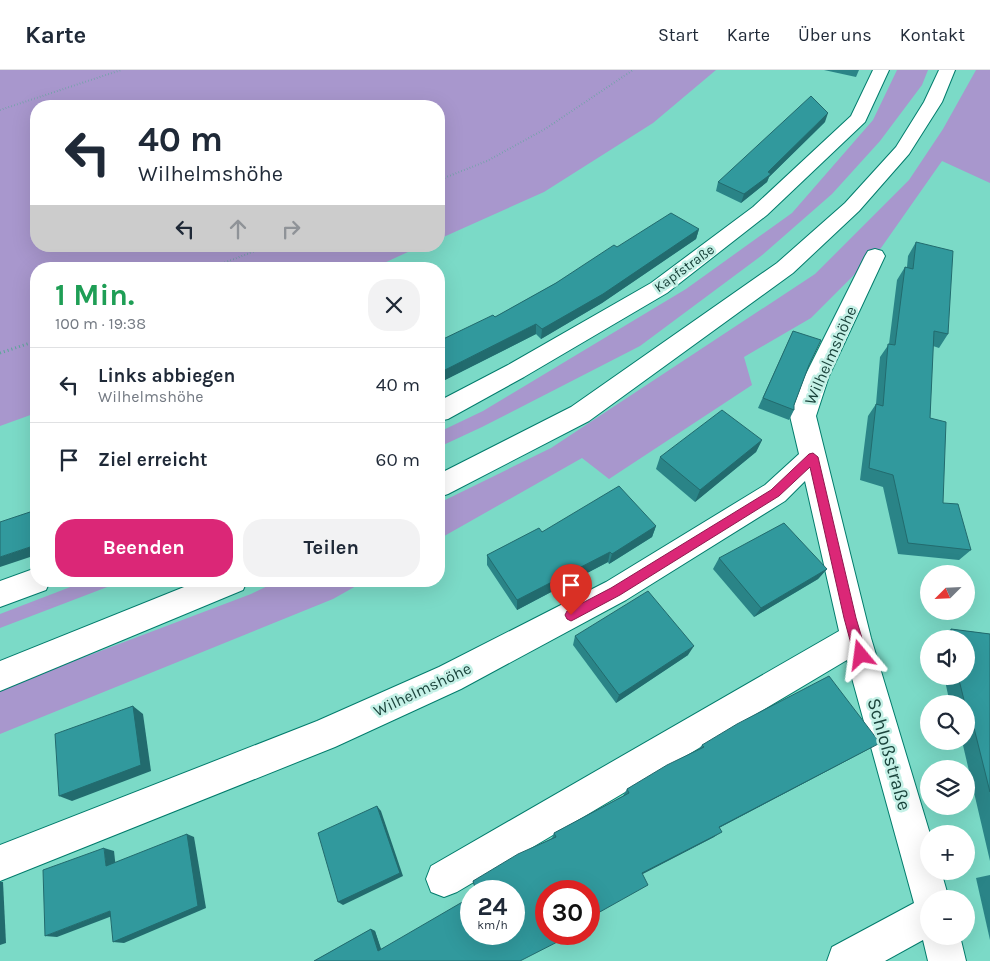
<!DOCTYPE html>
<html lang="de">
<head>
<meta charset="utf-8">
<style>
	:root { --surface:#fff; --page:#f2f2f3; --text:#1f2937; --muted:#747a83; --line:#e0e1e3; --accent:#db2777 }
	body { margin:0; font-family:Karla,sans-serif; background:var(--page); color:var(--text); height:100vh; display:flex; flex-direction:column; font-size:19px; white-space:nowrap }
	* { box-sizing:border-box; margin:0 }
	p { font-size:16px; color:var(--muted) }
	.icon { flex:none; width:28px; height:28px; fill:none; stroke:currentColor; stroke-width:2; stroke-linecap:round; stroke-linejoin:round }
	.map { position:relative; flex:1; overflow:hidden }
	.side { position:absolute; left:30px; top:192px; width:415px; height:325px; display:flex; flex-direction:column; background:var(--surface); border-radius:20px; box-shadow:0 5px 20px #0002 }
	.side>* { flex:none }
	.guide { position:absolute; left:30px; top:30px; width:415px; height:152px; border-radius:20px; box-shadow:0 5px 20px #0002; background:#fff; color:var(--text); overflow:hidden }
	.needle { width:32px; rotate:246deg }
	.tools { position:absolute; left:920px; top:495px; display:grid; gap:10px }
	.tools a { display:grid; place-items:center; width:55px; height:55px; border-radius:50%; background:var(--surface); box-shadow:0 5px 20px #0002; font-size:25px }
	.speed { position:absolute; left:460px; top:810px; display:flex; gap:10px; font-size:25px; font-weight:700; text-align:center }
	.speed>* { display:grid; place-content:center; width:65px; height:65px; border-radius:50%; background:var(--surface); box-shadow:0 5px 20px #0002; line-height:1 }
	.speed small { font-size:12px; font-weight:400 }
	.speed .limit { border:8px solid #d22; background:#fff; color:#111 }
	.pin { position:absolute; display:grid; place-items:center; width:42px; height:42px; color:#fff; margin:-51px -21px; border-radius:50% 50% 50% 0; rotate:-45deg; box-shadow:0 0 5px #0007 }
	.pin .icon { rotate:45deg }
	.me { position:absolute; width:55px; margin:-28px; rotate:344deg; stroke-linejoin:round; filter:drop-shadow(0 0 4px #0008) }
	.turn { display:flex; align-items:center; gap:18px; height:105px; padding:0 25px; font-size:22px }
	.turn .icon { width:65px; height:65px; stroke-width:2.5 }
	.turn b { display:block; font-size:35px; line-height:42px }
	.lanes { display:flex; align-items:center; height:48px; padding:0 25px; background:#0003; justify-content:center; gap:25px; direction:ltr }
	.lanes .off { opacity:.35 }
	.round { display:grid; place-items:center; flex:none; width:52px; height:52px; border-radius:20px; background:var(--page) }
	.headline { display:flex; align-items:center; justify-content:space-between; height:85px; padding:0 25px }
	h1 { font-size:30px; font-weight:700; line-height:38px; color:#1e9e55 }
	.button { display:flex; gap:10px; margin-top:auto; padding:10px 25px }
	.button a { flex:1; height:58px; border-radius:20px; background:var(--accent); color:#fff; font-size:20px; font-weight:700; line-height:58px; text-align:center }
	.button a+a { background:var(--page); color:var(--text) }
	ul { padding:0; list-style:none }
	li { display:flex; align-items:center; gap:15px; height:75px; padding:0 25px; border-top:1px solid var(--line) }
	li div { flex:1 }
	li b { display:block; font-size:19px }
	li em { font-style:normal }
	header { display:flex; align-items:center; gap:30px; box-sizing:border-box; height:70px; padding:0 25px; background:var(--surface); border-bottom:1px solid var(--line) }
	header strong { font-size:24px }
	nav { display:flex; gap:28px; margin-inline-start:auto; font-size:18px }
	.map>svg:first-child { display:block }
	.green { fill:#a897cd }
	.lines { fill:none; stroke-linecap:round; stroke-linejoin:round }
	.minor-casing { stroke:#027c6c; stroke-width:2 }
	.major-casing { stroke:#027c6c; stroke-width:2 }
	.path-far1 { stroke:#5aa697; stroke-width:2; stroke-dasharray:0.5 2.5; stroke-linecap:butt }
	.path { stroke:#5aa697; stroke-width:3; stroke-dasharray:1 3; stroke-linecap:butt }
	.minor { fill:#fff; fill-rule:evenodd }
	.major { fill:#fff; fill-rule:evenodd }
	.wall { fill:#2a8487 }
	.shaded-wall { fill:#226b6e }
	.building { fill:#31999d; stroke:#226b6e }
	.route { fill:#db2777; stroke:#8e194d }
	.labels { text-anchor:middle; stroke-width:5; stroke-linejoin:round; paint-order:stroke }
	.far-street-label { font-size:14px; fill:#1a433b; stroke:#c5f1e7 }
	.street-label { font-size:16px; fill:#1a433b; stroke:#c5f1e7 }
	.near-street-label { font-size:19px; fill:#1a433b; stroke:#c5f1e7 }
</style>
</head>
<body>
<header>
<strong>Karte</strong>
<nav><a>Start</a><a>Karte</a><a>Über uns</a><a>Kontakt</a></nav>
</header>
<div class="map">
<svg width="990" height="891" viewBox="0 0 990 891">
	<rect width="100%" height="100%" fill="#7bdac7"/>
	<g class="green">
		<polygon points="0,0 716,0 653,53 544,122 439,169 439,36 36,36 36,176 421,176 371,199 36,199 36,343 0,356"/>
		<polygon points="897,0 928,0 922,15 880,71 832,124 761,186 640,276 482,357 439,377 439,362 483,341 686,219 792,143 873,50"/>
		<polygon points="976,0 990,0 990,113 942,91 881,178 811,248 744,287 752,315 609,409 582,388 439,469 439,433 551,378 815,204 909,110 943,59"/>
		<polygon points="86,511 123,511 0,558 0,544"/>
		<polygon points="278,511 365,511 333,529 0,664 0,619 251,524"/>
	</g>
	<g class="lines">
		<defs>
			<g id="minor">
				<polygon points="873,0 889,0 865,52 767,145 667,223 524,307 448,349 439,351 439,331 508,295 651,213 753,137 851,46"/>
				<polygon points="875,179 882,181 885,186 829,306 816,346 871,568 930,764 929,801 941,801 949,829 929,829 929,866 960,866 966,891 928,891 923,870 885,891 827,891 832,877 914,833 847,590 457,822 444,827 431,822 426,809 431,796 839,561 805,411 785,431 626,530 461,619 335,677 0,811 0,775 317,651 439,597 606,512 765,415 799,384 790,346 805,306 865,186 868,181"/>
				<polygon points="36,498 36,511 50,511 46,520 0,537 0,511"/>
			</g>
			<g id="major">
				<polygon points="939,0 955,0 942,32 909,84 859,141 793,203 589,351 448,424 439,427 439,404 571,337 777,193 845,133 896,77 924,32"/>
				<polygon points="199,511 247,511 243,520 0,621 0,591"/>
			</g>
		</defs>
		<use href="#minor" class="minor-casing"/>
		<use href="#major" class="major-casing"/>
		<g class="path-far1">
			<polyline points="0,40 121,0"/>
			<polyline points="439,110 487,91 545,59 633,0"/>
			<polyline points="208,199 268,176"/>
		</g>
		<polyline class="path" points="0,283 36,271"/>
		<use href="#minor" class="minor"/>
		<use href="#major" class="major"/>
	</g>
	<g class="wall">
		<polygon points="824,0 859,0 856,7"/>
		<polygon points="825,52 769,107 767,112 741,133 716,121 718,112"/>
		<polygon points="699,159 696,169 602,233 541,269 536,264 439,313 439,271 495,247 556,213 617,177"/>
		<polygon points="916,172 948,264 939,278 933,276 930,348 943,433 971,480 959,490 898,484 883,417 860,410 868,346 876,334 880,287 889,274 897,210 905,197 907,197 908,186"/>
		<polygon points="793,261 809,295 794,335 794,340 789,350 758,338"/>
		<polygon points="762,370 756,382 695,432 656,399 660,387"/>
		<polygon points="656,456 652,467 609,494 608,492 517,540 487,495 487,485 542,462"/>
		<polygon points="719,488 827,499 818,509 754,547 713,499"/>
		<polygon points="951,559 990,564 990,791 962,671 966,671 966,634 950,634 944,606 966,606 966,569 939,569"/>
		<polygon points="575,566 688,585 616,633 573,575"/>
		<polygon points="702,675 867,680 719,758 714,767 642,804 546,864 314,891 371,859 375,861 381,879 514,821 476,821 473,811 552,768 554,763 623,726 627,719 697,681"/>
		<polygon points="990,805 990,870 976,808"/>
	</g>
	<g class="shaded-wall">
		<polygon points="828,43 825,52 769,107 767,112 741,133 744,124 768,102"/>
		<polygon points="699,159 696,169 602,233 541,269 542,259"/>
		<polygon points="536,254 536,264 439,313 439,303"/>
		<polygon points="762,370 756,382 695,432 700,420"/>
		<polygon points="656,456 652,467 609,494 612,484"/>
		<polygon points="36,475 36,485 0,497 0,487"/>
		<polygon points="610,482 608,492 517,540 517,530"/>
		<polygon points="827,499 818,509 754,547 761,538"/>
		<polygon points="694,576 688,585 616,633 619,625"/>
		<polygon points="133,636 143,644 151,701 72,731 59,726"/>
		<polygon points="880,673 867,680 711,762 719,757"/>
		<polygon points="377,736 381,741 403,806 343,835 338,832"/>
		<polygon points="722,762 714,767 637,807 642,803"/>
		<polygon points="187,764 194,767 206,838 124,873 113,872"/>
		<polygon points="104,778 114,781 116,799 106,796"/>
		<polygon points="0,812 3,812 6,873 0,875"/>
		<polygon points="110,841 120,843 57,867 45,866"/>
		<polygon points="371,859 375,861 382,882 378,881"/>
	</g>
	<g class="building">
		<polygon points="811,26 828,43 768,102 771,104 744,124 718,112"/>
		<polygon points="671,143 699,159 603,224 542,259 536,254 439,303 439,271 493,245 495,247 556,213 614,175 617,177"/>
		<polygon points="916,172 953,181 948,264 934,261 930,348 946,352 943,433 958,434 971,480 908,473 893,405 869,398 876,334 883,336 888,274 895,275 905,197 913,199"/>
		<polygon points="793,261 821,270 809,295 794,335 794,340 763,328"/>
		<polygon points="722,340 762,370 700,420 660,387"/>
		<polygon points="619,416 656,456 612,484 610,482 517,530 487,485 539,458 542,462"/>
		<polygon points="36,440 36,475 0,487 0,452"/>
		<polygon points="784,453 827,499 761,538 719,488"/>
		<polygon points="648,521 694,576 619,625 575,566"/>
		<polygon points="951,559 990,564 990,722 971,646 967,645 966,634 965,634 958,606 966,606 966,569 953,569"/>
		<polygon points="829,606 880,673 719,757 722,762 642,803 648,815 589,848 589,821 546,821 546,864 566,864 567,867 520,891 314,891 371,859 378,881 471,827 471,864 514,864 514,821 476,821 473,811 518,784 556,767 554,763 629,723 627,719 667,695 704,677 702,675 737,654"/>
		<polygon points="133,636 141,695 59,726 55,664"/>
		<polygon points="377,736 400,803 338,832 318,763"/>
		<polygon points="187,764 198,836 113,872 110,841 45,866 43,800 104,778 106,796"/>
	</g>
	<polygon class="route" points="813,383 818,387 856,548 867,585 865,589 861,591 856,589 854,585 844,548 810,397 779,426 620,525 575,549 571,551 567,549 565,545 567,541 611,518 771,420 809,384"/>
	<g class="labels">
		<g class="far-street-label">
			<text transform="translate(684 198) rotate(-36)" y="5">Kapfstraße</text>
		</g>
		<g class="street-label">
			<text transform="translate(830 285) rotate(-66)" y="6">Wilhelmshöhe</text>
			<text transform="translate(422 619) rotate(-25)" y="6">Wilhelmshöhe</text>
		</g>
		<g class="near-street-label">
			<text transform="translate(890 684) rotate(74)" y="7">Schloßstraße</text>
		</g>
	</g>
</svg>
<div class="tools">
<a><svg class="needle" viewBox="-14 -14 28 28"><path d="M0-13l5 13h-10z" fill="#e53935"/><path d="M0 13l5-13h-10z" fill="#747a83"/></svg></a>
<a><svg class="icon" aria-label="sound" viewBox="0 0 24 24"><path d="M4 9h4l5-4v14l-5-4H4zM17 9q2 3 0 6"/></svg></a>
<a><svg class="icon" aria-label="search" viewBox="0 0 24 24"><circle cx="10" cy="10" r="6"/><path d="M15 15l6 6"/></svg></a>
<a><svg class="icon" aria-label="layers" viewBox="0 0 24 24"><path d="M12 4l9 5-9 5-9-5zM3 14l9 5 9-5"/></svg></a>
<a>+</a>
<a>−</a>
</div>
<div class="speed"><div>24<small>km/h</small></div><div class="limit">30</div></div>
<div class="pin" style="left:571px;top:545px;background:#d93025"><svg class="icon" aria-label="arrive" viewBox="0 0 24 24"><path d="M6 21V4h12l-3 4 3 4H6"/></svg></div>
<svg class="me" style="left:861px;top:585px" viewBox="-20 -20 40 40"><path d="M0-17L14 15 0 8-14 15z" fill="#db2777" stroke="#fff" stroke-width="4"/></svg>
<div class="guide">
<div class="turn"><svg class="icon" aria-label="left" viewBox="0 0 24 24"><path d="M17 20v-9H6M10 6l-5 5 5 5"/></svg><div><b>40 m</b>Wilhelmshöhe</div></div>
<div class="lanes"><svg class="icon" aria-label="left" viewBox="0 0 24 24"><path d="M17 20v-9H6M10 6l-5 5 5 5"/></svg><svg class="icon off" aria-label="ahead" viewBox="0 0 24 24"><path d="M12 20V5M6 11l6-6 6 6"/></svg><svg class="icon off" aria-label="right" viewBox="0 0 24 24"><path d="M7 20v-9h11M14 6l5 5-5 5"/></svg></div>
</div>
<section class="side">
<div class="headline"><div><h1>1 Min.</h1><p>100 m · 19:38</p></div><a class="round"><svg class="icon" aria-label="close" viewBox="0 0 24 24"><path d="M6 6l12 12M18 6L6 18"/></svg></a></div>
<ul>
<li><svg class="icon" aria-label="left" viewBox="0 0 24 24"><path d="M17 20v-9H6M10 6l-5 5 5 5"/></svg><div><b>Links abbiegen</b><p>Wilhelmshöhe</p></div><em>40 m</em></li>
<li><svg class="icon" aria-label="arrive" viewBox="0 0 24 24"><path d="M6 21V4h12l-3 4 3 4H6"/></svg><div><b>Ziel erreicht</b></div><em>60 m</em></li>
</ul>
<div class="button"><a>Beenden</a><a>Teilen</a></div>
</section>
</div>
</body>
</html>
